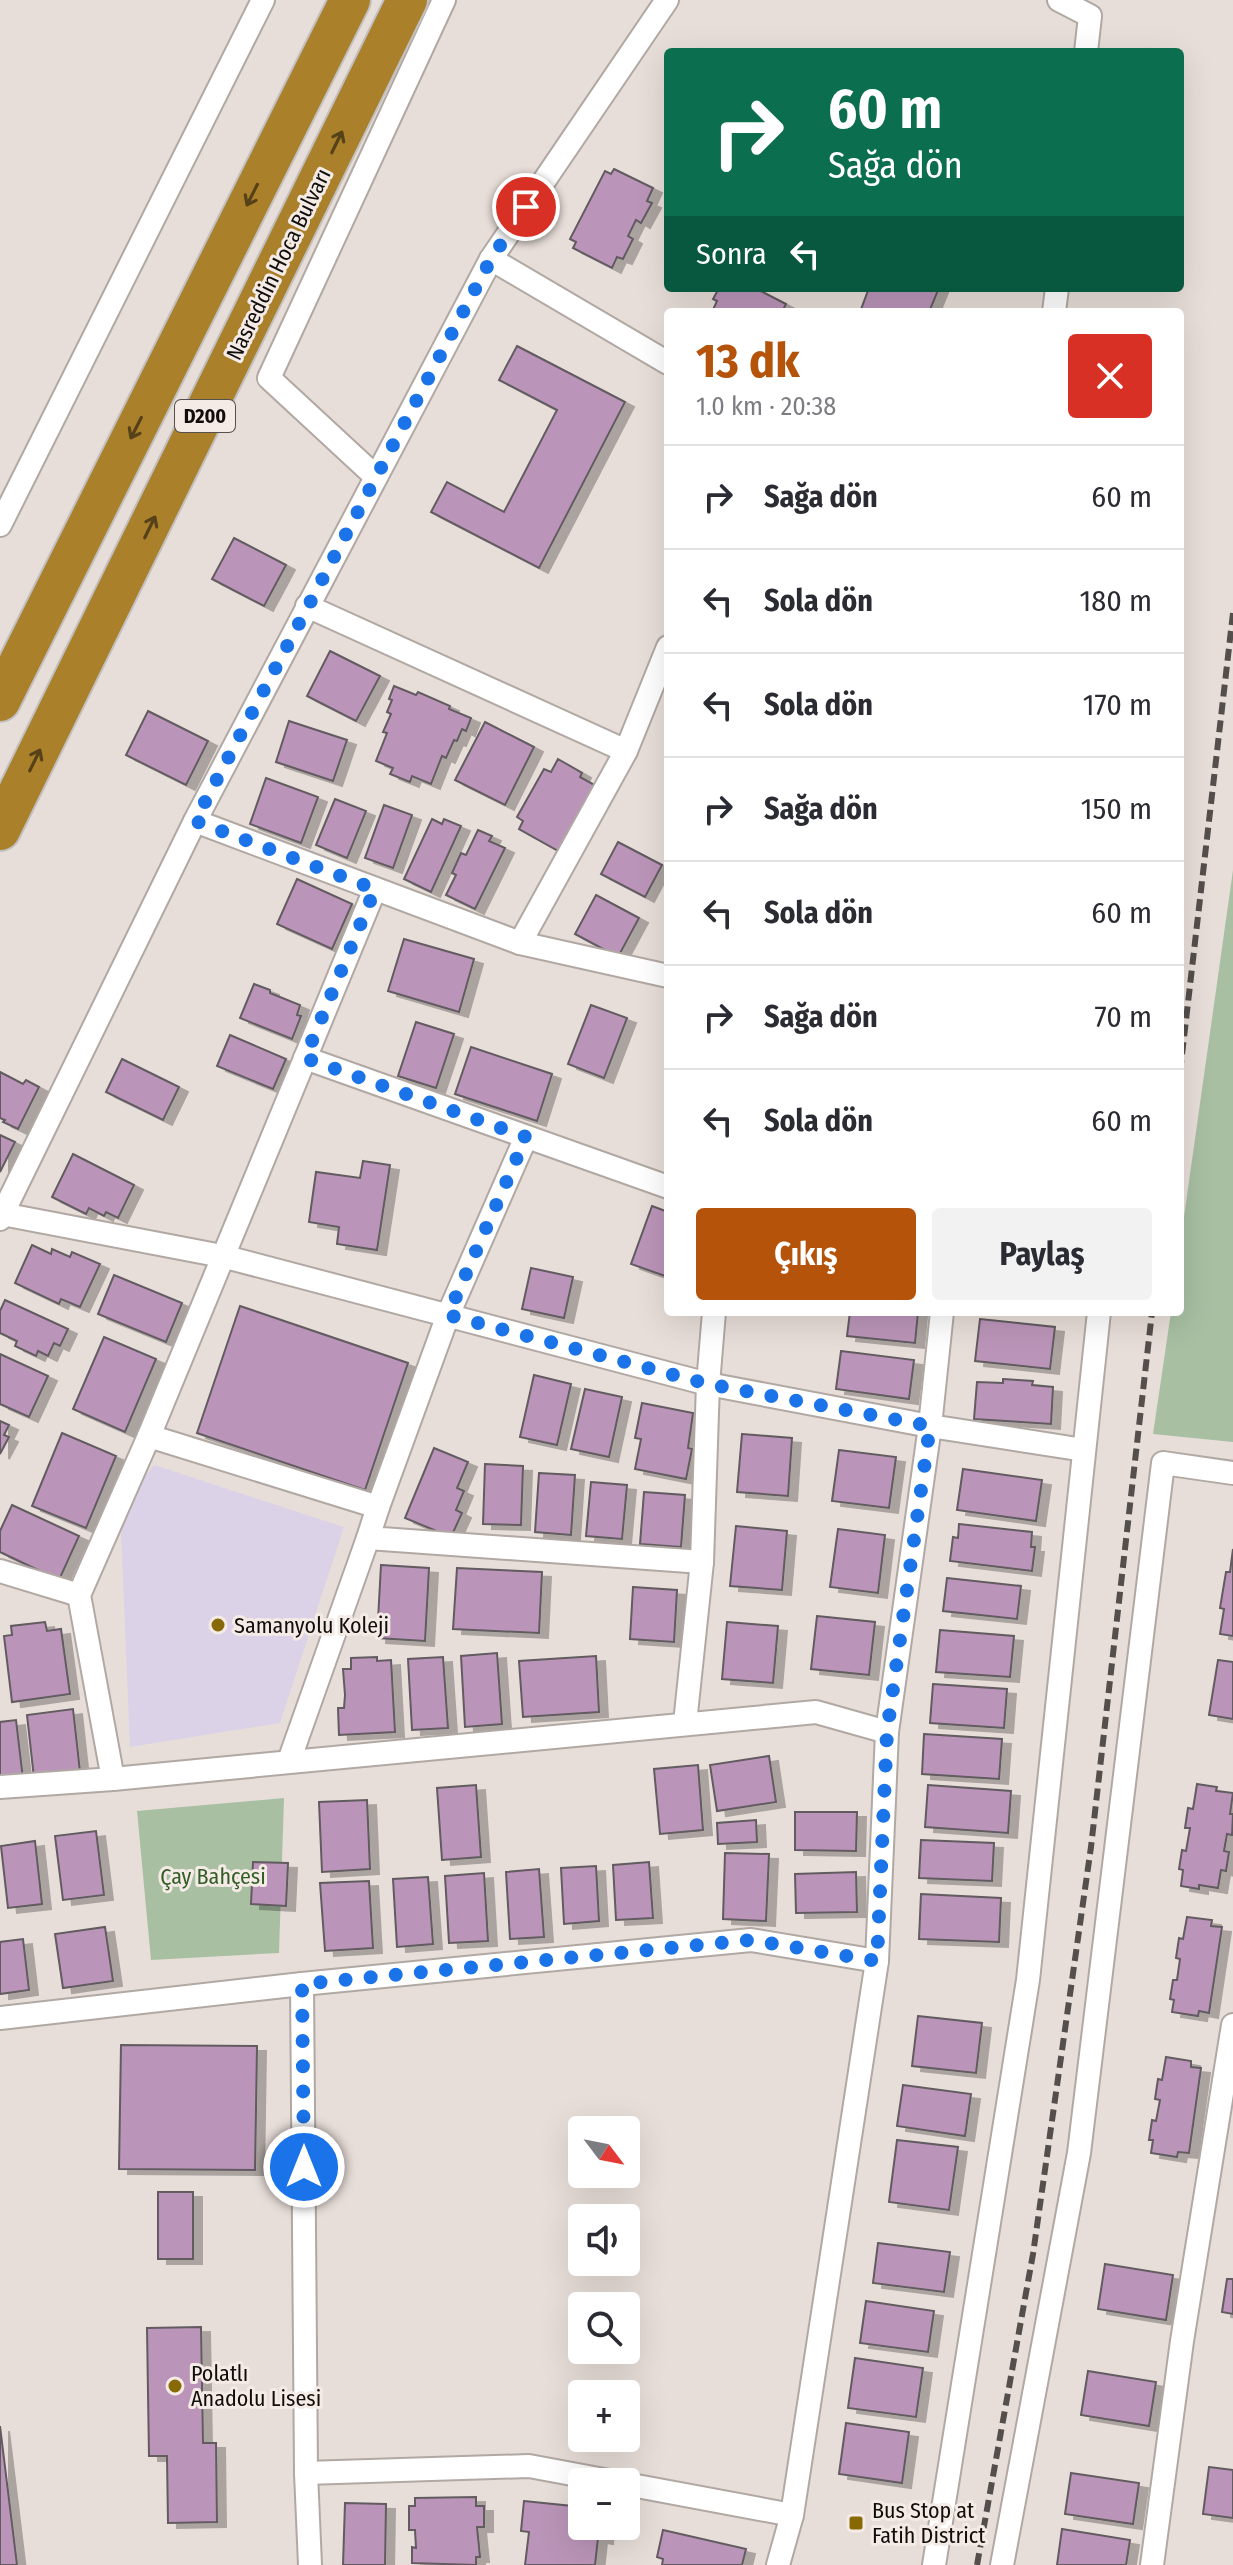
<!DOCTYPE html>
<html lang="tr">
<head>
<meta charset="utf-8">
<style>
	:root { --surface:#fff; --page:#f2f2f3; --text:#2b2b33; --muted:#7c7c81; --line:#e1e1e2; --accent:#b45309 }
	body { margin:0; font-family:"Fira Sans Condensed",sans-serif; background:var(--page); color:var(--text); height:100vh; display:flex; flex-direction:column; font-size:30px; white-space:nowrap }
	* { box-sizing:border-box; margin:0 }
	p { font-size:26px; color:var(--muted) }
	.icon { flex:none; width:44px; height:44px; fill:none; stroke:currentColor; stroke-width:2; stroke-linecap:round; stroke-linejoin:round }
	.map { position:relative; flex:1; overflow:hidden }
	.side { position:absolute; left:664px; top:308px; width:520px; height:1008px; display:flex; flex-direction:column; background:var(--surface); border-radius:8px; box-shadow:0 8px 32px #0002 }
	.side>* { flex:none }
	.guide { position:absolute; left:664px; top:48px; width:520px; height:244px; border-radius:8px; box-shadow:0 8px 32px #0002; background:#0b6e4f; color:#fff; overflow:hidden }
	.needle { width:52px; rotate:122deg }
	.buttons { position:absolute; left:568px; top:2116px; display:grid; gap:16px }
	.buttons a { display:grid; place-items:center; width:72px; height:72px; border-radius:8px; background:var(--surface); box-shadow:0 8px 32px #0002; font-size:40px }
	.pin { position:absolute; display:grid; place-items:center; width:68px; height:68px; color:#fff; margin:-34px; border:4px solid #fff; border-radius:50%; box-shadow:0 2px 8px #0007 }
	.me { position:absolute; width:88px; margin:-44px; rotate:0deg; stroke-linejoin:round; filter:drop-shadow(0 0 6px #0008) }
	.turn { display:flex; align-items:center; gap:28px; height:168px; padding:0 32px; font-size:36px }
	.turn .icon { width:104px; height:104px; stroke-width:2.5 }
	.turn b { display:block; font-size:56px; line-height:68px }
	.then { display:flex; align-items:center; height:76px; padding:0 32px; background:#0003; gap:16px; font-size:30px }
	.round { display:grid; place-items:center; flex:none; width:84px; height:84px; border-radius:8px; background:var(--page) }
	.headline { display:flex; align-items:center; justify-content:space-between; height:136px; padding:0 32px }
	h1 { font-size:48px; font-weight:700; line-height:60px; color:var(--accent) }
	.action { display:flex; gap:16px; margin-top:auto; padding:16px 32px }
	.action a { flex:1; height:92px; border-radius:8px; background:var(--accent); color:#fff; font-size:32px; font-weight:700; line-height:92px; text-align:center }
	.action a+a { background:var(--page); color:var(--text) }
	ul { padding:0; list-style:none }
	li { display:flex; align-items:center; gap:24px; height:104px; padding:0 32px; border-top:2px solid var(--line) }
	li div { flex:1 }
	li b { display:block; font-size:30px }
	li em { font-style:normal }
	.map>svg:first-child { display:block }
	.education { fill:#dbd2e7 }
	.green { fill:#a8bfa2 }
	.building { fill:#bb95b9; stroke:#625b61; stroke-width:2; filter:url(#shadow) }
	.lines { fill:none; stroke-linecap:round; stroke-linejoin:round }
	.street-casing { stroke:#b1a8a3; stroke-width:26 }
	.highway-casing { stroke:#c1c0c0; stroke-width:44 }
	.street { stroke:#fff; stroke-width:22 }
	.highway { stroke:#ab802a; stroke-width:40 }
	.rail { stroke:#544f4c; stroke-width:6; stroke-dasharray:12 6; stroke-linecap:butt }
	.oneway { stroke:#564119 }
	.route { stroke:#1a73e8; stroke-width:14; stroke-dasharray:0 25.2 }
	.poi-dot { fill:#876905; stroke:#f5ebe6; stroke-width:3 }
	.labels { text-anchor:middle; stroke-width:6; stroke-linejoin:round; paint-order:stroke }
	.shield { fill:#f5ebe6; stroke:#55504d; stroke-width:2 }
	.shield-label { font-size:20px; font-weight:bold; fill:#100d0b }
	.street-label { font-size:22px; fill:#100d0b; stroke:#f5ebe6 }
	.poi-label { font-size:22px; fill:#100d0b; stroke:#f5ebe6; text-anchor:start }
	.park-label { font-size:22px; fill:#325e26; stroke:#f5ebe6 }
</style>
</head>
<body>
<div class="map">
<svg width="1233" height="2565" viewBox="0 0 1233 2565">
	<defs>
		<filter id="shadow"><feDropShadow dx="9" dy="5" stdDeviation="0" flood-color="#0004"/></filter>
	</defs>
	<rect width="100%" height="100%" fill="#e8ded9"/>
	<polygon class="education" points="154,1465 344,1527 280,1723 130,1747 120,1509"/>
	<g class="green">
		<polygon points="1233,870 1233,1442 1153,1434 1171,1312 1180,1312 1180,1245"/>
		<polygon points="284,1798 279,1953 151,1960 137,1811"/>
	</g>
	<g class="building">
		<polygon points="614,169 653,188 647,201 652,203 641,223 636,220 628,236 633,239 623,259 617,257 612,268 573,248 576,242 570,239 605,171 611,174"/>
		<polygon points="719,288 755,288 786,304 783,310 786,312 712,312 717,301 713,299"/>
		<polygon points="869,288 939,288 929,312 860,312"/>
		<polygon points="517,346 625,402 539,568 431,512 447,482 504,512 557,410 499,380"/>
		<polygon points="234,538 286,565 264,606 212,579"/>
		<polygon points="330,651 380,676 356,721 307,696"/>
		<polygon points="394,686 416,695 418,692 450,706 449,709 471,718 466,731 462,729 457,741 454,740 446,758 442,756 431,784 412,776 410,782 390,774 393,768 376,761 387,733 383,732 391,714 387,712 392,700 389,699"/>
		<polygon points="148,711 208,741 186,785 126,755"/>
		<polygon points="289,721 347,740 333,781 276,762"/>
		<polygon points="485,722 534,747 505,805 455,780"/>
		<polygon points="558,759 582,773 580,777 600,788 560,852 519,829 523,821 517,817 544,769 551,772"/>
		<polygon points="266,778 318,797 301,843 250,824"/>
		<polygon points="335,799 366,811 347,858 316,845"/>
		<polygon points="384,805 412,815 393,868 365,858"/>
		<polygon points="432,819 442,824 444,819 461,826 431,892 404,879"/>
		<polygon points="478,830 492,836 489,841 505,848 475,909 446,895 456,875 452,873 461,853 466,855"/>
		<polygon points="618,842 662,865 645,897 601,874"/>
		<polygon points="297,879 352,904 332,949 277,924"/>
		<polygon points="596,895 639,918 618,957 575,934"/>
		<polygon points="404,939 474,959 459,1012 388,991"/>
		<polygon points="254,984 270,990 270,993 300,1005 297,1015 301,1016 292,1039 240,1018"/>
		<polygon points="591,1005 627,1018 604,1078 568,1064"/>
		<polygon points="416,1022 454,1034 436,1088 398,1076"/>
		<polygon points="230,1035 286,1059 273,1089 217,1066"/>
		<polygon points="471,1047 552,1074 537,1121 455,1094"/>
		<polygon points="122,1059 179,1087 163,1120 106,1092"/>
		<polygon points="0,1072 23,1084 26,1080 39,1087 18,1129 3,1122 5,1120 0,1118"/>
		<polygon points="0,1135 15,1142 0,1172"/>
		<polygon points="73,1154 134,1185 118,1218 106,1212 104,1216 89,1208 86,1214 52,1197"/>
		<polygon points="363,1161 390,1165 377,1250 337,1244 339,1227 309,1222 316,1172 360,1178"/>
		<polygon points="652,1206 668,1212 668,1277 631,1264"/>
		<polygon points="32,1245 51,1254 52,1249 70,1257 72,1252 100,1264 80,1307 61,1299 59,1304 15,1283"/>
		<polygon points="531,1268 573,1277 564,1318 522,1309"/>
		<polygon points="114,1275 182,1303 166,1342 98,1314"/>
		<polygon points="5,1300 68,1329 60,1346 54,1343 48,1356 38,1351 36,1356 15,1346 17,1341 0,1333 0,1311"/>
		<polygon points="240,1306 408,1363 365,1490 197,1433"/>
		<polygon points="850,1312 918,1312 915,1343 847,1336"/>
		<polygon points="980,1319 1055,1327 1050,1369 975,1361"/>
		<polygon points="104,1337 156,1359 125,1432 73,1409"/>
		<polygon points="841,1351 914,1360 909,1399 836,1389"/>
		<polygon points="0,1354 48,1376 29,1417 0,1404"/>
		<polygon points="534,1375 571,1384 557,1445 520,1437"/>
		<polygon points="1003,1379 1033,1381 1032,1385 1053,1387 1051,1424 974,1419 977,1382 1003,1383"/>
		<polygon points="585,1389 622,1397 609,1457 571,1449"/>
		<polygon points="642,1403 693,1413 688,1448 692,1449 686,1479 635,1469 641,1439 635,1438"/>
		<polygon points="0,1421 9,1425 4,1435 9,1437 0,1454"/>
		<polygon points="62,1433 116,1456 86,1528 32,1506"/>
		<polygon points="742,1434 792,1438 788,1496 737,1492"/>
		<polygon points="434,1448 468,1462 457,1488 464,1491 456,1510 462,1513 451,1537 405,1518"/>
		<polygon points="839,1450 896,1457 889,1508 832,1501"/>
		<polygon points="485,1464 523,1466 521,1525 483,1524"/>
		<polygon points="963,1469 1042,1480 1036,1521 957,1510"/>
		<polygon points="539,1473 575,1475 571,1535 535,1532"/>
		<polygon points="591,1482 627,1485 622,1539 586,1536"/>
		<polygon points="644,1492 685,1495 681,1547 640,1544"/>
		<polygon points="12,1505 79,1536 59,1580 0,1552 0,1531"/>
		<polygon points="959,1524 1032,1532 1031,1547 1035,1547 1032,1571 950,1561 953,1537 958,1538"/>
		<polygon points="736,1526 787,1531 782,1590 730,1586"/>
		<polygon points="838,1529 885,1535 878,1593 830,1587"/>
		<polygon points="1233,1549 1233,1636 1220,1634 1224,1609 1220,1608 1226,1572 1230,1572"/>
		<polygon points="381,1565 429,1568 425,1641 377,1638"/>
		<polygon points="457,1568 542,1572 539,1633 453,1629"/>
		<polygon points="947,1578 1021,1586 1017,1619 943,1611"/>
		<polygon points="633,1587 677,1590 674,1642 630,1639"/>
		<polygon points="817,1616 875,1622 869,1675 811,1669"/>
		<polygon points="45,1622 47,1631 61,1629 70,1694 12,1702 4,1636 12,1635 11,1626"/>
		<polygon points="727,1622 778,1626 773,1683 722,1679"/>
		<polygon points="940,1630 1014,1636 1010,1677 936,1672"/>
		<polygon points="497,1653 502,1724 465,1727 461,1656"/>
		<polygon points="596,1656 599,1712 523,1717 519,1661"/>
		<polygon points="377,1657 377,1661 391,1660 395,1732 339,1735 338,1708 344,1708 345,1695 343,1669 351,1669 351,1658"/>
		<polygon points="443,1657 448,1728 412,1730 408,1659"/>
		<polygon points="1218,1660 1233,1662 1233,1719 1209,1715"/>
		<polygon points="933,1684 1007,1689 1004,1728 930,1723"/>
		<polygon points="73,1709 80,1772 34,1778 27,1715"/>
		<polygon points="16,1720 23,1779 0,1782 0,1722"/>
		<polygon points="924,1734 1002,1739 999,1779 922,1774"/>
		<polygon points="769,1756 776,1802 717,1811 710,1765"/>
		<polygon points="698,1765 703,1830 660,1834 654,1769"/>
		<polygon points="1197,1784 1217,1787 1216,1791 1233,1793 1230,1814 1233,1814 1232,1835 1227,1834 1224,1851 1229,1852 1226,1871 1221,1870 1218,1888 1199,1885 1199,1889 1181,1886 1183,1870 1179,1869 1182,1850 1186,1851 1190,1828 1185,1828 1188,1808 1193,1809"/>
		<polygon points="476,1785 481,1857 442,1860 437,1788"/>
		<polygon points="928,1785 1011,1791 1008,1833 925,1827"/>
		<polygon points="367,1800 370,1869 322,1872 319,1802"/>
		<polygon points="795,1812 857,1812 856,1851 795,1850"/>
		<polygon points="756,1820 757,1842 718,1844 717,1823"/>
		<polygon points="96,1831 104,1895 63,1900 55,1836"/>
		<polygon points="921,1840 994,1843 992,1881 919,1878"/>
		<polygon points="35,1841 42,1904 8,1908 1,1846"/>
		<polygon points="725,1853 769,1854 766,1921 723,1919"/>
		<polygon points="253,1862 288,1863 286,1906 251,1904"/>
		<polygon points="649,1862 653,1918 616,1920 613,1865"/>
		<polygon points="596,1866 599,1921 564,1924 561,1868"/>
		<polygon points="539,1869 544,1937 510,1939 506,1872"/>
		<polygon points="856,1872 857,1912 796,1913 795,1874"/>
		<polygon points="484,1873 488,1941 449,1943 445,1876"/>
		<polygon points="428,1877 433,1944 397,1947 393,1879"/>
		<polygon points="369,1881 373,1948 325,1951 320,1883"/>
		<polygon points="921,1894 1001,1898 999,1942 919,1939"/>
		<polygon points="1187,1917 1212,1920 1211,1926 1222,1927 1209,2013 1199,2011 1198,2016 1172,2012 1174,2000 1170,1999 1173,1980 1177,1980 1180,1959 1176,1958 1179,1938 1183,1939"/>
		<polygon points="105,1927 113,1981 63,1988 55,1934"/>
		<polygon points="23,1939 29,1990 0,1994 0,1942"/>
		<polygon points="918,2016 982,2023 976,2073 912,2066"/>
		<polygon points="121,2045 257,2046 255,2170 119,2169"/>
		<polygon points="1166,2057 1191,2061 1191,2067 1201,2068 1189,2153 1178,2152 1177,2157 1151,2153 1153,2140 1149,2140 1152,2120 1156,2121 1160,2100 1155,2099 1158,2079 1162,2080"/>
		<polygon points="903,2085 971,2094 965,2136 897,2126"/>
		<polygon points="897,2140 958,2147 949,2210 889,2202"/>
		<rect x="158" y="2192" width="35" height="67"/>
		<polygon points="878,2243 950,2252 944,2292 873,2283"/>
		<polygon points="1105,2264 1173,2275 1166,2320 1098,2309"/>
		<polygon points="1227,2279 1233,2279 1233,2314 1222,2312"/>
		<polygon points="866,2301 934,2311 928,2352 860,2343"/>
		<polygon points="201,2327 203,2443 216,2443 217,2522 168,2523 167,2456 149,2456 147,2328"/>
		<polygon points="855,2358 923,2368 916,2417 848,2408"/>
		<polygon points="1088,2371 1156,2382 1149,2426 1081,2415"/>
		<polygon points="846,2423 909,2432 902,2483 839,2474"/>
		<polygon points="0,2426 17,2565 0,2565"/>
		<polygon points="1209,2467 1233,2470 1233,2518 1203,2514"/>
		<polygon points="1071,2473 1139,2483 1133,2524 1065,2514"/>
		<polygon points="476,2497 476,2506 484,2506 484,2527 477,2527 480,2557 476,2557 476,2565 412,2563 412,2547 416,2548 415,2530 409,2530 409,2506 415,2506 415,2498"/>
		<polygon points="524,2501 582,2507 582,2526 605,2526 604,2539 598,2538 595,2565 525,2565 529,2532 521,2531"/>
		<polygon points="345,2503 386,2504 385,2565 343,2565"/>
		<polygon points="1062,2529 1130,2540 1126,2565 1057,2565"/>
		<polygon points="663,2530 746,2549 742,2565 662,2565 663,2559 657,2557"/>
	</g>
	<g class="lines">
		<defs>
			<g id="street">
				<polyline points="1059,0 1090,16 1086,52"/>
				<polyline points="491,259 668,363"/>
				<polyline points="1054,312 1057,288"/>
				<polyline points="376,477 269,378 444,0"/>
				<polyline points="0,525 263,0"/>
				<polyline points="307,606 626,751"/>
				<polyline points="195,821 520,943 668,976"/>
				<polyline points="520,943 626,751 668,647"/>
				<polyline points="305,1058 668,1187"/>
				<polyline points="2,1214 222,1256 708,1384 930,1426 1084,1450"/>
				<polyline points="0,1219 195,821 491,259 667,0"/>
				<polyline points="149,1436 378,1507 368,1538 702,1562"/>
				<polyline points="378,1507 448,1315 526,1137"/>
				<polyline points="0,1571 79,1595"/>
				<polyline points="685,1723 702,1562 708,1384 714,1312"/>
				<polyline points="289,1761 368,1538"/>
				<polyline points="113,1779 79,1595 149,1436 375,889"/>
				<polyline points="0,1787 113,1779 816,1712 887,1732"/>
				<polyline points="302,1984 306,2473 310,2565"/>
				<polyline points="0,2018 302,1984 751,1940 877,1961"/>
				<polyline points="306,2473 529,2466 615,2482"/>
				<polyline points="626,2484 792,2515"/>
				<polyline points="778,2565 792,2515 877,1961 887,1732 930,1426 942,1312"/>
				<polyline points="934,2565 1028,1980 1099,1312"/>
				<polyline points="1002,2565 1079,2153 1163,1463 1233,1473"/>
				<polyline points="1152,2565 1182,2341 1233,2025"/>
			</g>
			<g id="highway">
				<polyline points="0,701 350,0"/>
				<polyline points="0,830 407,0"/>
			</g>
		</defs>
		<use href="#street" class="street-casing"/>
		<use href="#highway" class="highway-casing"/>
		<use href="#street" class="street"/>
		<use href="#highway" class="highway"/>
		<g class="rail">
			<polyline points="1180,1072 1233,613"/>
			<polyline points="977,2565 1033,2254 1091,1847 1152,1312"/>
		</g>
	</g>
	<defs><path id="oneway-shaft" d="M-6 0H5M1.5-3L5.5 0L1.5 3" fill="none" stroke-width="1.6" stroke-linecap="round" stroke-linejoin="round" transform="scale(2)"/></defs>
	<g class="oneway">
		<use href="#oneway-shaft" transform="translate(337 142) rotate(-64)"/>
		<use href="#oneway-shaft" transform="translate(252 195) rotate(117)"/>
		<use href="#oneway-shaft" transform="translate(136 428) rotate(117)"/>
		<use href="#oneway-shaft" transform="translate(150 527) rotate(-64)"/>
		<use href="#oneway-shaft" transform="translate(35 760) rotate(-64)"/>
	</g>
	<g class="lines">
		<polyline class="route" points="304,2167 302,1984 751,1940 877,1961 887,1732 930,1426 708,1384 448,1315 526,1137 305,1058 375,889 195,821 491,259 526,207"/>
	</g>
	<g class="poi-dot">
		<circle cx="218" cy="1625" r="8"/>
		<circle cx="175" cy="2386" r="8"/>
		<rect x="848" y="2515" width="16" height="16" rx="4"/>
	</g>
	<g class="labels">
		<rect class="shield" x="175" y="400" width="60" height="32" rx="6"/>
		<g class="shield-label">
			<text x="205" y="423">D200</text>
		</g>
		<g class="street-label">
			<text transform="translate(278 264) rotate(-64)" y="8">Nasreddin Hoca Bulvarı</text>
		</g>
		<g class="poi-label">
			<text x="234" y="1633">Samanyolu Koleji</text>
			<text x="191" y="2381">Polatlı<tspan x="191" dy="25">Anadolu Lisesi</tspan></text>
			<text x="872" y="2518">Bus Stop at<tspan x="872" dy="25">Fatih District</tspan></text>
		</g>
		<g class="park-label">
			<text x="213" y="1884">Çay Bahçesi</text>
		</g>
	</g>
</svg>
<div class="buttons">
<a><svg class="needle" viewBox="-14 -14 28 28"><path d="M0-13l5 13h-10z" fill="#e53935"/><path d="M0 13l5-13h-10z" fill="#7c7c81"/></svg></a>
<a><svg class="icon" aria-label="sound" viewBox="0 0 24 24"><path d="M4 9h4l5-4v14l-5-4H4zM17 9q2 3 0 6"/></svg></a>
<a><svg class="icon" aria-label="search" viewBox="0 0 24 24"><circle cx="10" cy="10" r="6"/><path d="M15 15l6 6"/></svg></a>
<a>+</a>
<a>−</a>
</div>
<div class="pin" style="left:526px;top:207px;background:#d93025"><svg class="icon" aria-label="arrive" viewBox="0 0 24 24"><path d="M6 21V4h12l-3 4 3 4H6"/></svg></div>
<svg class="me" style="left:304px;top:2167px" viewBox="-20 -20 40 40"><circle r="17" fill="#1a73e8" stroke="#fff" stroke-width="3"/><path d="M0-11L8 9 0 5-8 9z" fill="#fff"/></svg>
<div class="guide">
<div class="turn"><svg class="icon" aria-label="right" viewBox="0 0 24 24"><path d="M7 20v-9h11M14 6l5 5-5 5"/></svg><div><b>60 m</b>Sağa dön</div></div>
<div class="then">Sonra<svg class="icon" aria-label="left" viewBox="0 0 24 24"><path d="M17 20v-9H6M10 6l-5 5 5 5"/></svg></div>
</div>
<section class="side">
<div class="headline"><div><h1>13 dk</h1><p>1.0 km · 20:38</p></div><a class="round" style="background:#d93025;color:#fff"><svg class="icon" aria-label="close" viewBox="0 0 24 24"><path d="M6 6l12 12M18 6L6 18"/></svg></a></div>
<ul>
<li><svg class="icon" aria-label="right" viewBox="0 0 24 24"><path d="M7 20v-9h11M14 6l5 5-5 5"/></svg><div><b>Sağa dön</b></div><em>60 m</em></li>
<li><svg class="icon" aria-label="left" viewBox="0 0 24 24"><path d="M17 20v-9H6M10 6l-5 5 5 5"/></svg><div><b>Sola dön</b></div><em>180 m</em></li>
<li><svg class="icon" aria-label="left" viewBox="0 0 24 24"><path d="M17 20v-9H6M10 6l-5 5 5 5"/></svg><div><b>Sola dön</b></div><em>170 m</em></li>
<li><svg class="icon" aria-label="right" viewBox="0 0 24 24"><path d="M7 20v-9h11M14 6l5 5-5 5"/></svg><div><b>Sağa dön</b></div><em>150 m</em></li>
<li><svg class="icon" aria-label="left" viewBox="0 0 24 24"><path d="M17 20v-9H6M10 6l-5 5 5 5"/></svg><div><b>Sola dön</b></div><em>60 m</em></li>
<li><svg class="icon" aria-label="right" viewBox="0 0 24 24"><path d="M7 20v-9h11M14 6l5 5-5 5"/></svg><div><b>Sağa dön</b></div><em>70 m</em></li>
<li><svg class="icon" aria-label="left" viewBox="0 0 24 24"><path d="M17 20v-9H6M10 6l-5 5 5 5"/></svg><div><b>Sola dön</b></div><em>60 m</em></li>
</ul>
<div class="action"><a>Çıkış</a><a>Paylaş</a></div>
</section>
</div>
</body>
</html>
